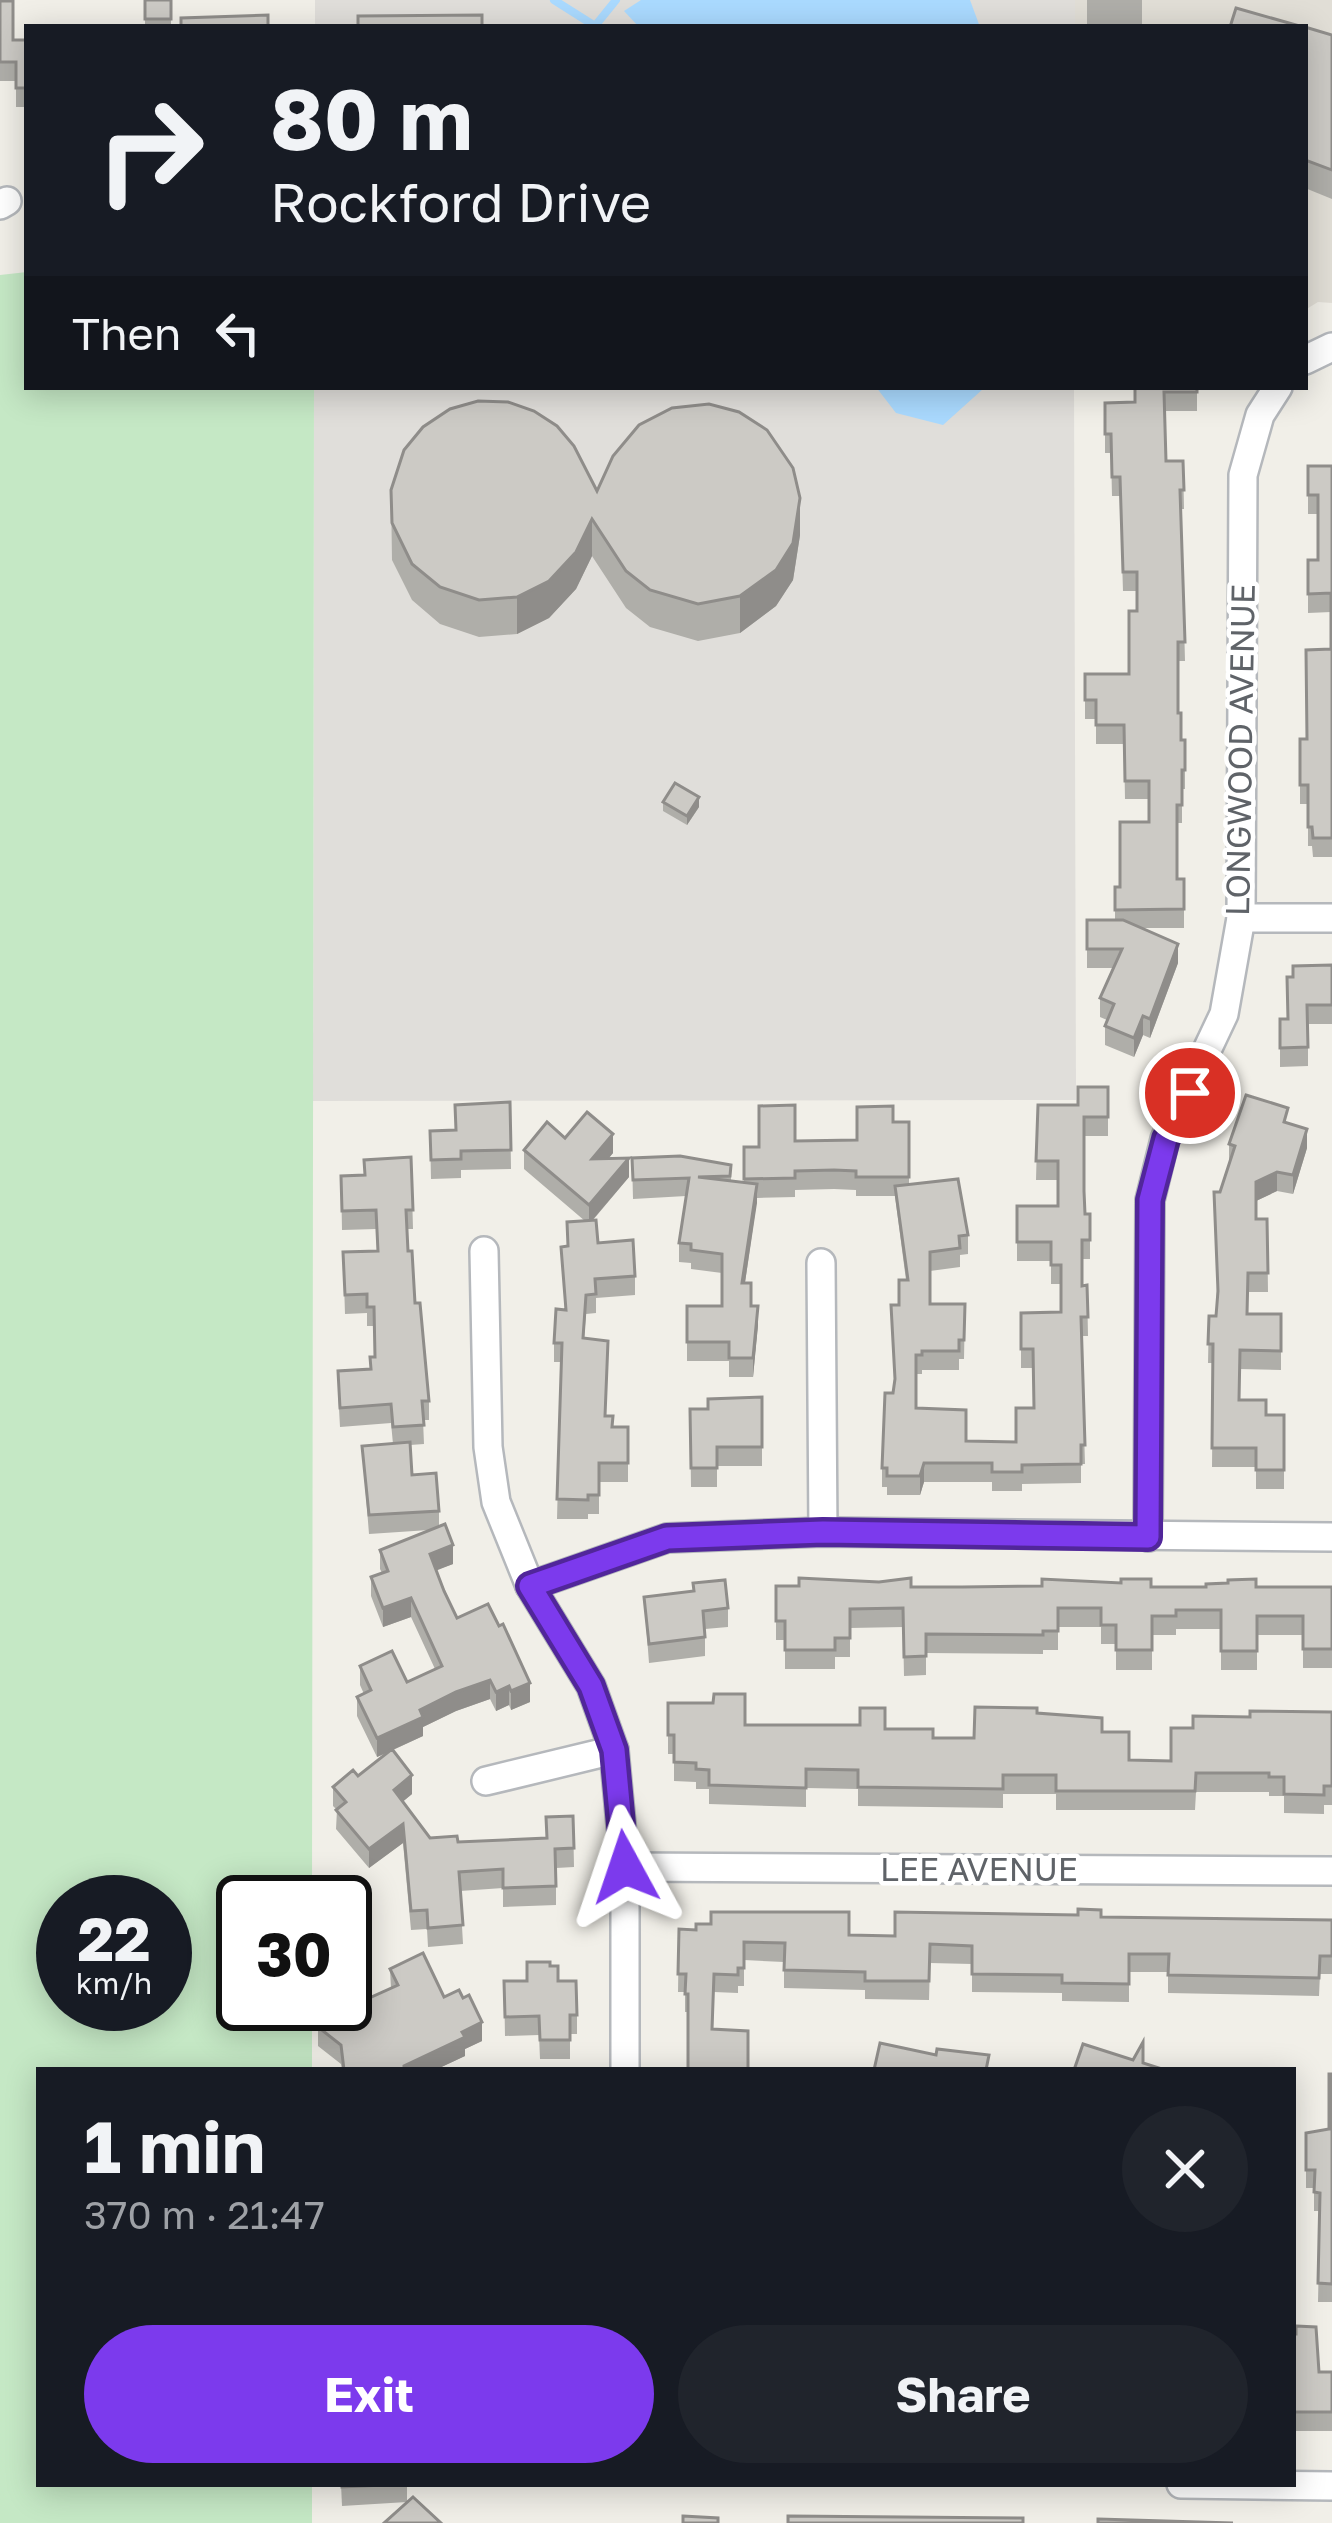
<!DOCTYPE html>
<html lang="en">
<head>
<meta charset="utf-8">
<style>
	:root { --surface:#171b24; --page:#20242c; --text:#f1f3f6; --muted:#9ea1a6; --accent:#7c3aed }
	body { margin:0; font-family:"Golos Text",sans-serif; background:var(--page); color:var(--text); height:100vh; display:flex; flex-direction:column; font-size:45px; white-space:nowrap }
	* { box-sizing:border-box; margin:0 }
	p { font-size:39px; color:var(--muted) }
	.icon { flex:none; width:66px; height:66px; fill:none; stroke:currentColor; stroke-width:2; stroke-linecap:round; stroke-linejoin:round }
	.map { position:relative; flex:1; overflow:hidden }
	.panel { position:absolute; left:36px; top:2067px; width:1260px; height:420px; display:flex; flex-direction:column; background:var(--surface); border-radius:0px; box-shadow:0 6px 30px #0003 }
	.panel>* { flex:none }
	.top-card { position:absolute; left:24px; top:24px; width:1284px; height:366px; border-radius:0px; box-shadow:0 6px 30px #0003; background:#171b24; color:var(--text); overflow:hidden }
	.speed { position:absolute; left:36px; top:1875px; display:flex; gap:24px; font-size:60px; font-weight:700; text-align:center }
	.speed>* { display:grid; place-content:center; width:156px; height:156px; border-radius:50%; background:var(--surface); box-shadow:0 6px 30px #0003; line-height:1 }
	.speed small { font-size:30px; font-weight:400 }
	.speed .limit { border:6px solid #111; border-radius:18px; background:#fff; color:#111 }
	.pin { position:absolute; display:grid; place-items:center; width:102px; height:102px; color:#fff; margin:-51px; border:6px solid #fff; border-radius:50%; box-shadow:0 3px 12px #0007 }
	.me { position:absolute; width:132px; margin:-66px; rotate:355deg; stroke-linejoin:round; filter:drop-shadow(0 0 9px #0008) }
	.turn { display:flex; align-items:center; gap:42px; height:252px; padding:0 48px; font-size:54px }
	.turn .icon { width:156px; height:156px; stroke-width:2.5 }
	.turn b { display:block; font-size:84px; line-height:102px }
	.then { display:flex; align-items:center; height:114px; padding:0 48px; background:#0003; gap:24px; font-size:45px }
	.round { display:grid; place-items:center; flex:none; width:126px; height:126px; border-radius:63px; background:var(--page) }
	.summary { display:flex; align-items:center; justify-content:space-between; height:204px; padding:0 48px }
	h1 { font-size:72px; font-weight:700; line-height:90px }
	.primary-button { display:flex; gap:24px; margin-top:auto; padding:24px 48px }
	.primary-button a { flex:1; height:138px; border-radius:72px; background:var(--accent); color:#fff; font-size:48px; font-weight:700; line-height:138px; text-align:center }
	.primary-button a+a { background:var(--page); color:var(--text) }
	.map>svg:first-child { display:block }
	.industrial { fill:#e0deda }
	.education { fill:#e1ded6 }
	.green { fill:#c5e8c5; fill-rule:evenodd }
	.water { fill:#aadaff }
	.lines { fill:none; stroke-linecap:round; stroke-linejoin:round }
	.stream { stroke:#aadaff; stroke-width:8 }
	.minor-casing { stroke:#b5b8bc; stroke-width:32 }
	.minor { stroke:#fff; stroke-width:27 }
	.wall { fill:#afaea9 }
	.shaded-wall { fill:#8f8d8a }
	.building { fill:#cccac5; stroke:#8f8d8a; stroke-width:3 }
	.route-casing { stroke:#51269a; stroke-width:30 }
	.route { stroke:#7c3aed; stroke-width:21 }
	.labels { text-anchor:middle; stroke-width:9; stroke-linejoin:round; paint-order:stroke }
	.street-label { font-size:33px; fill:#5f6368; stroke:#fff }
</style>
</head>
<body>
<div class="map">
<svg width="1332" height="2523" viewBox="0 0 1332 2523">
	<rect width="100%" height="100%" fill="#f1efe8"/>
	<g class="industrial">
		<rect x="315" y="0" width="760" height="27"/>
		<polygon points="314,387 1074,387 1076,1100 313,1101"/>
	</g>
	<polygon class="education" points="1075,0 1332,0 1332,303 1318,302 1305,310 1305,27 1075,27"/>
	<path class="green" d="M 27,272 L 27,387 L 314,387 L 312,1902 L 243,1902 L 243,2004 L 312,2004 L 312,2070 L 39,2070 L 39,2484 L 312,2484 L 312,2523 L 0,2523 L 0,275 ZM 63,1902 L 165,1902 L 165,2004 L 63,2004 Z"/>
	<g class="water">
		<polygon points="641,0 970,0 980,27 639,27 624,11"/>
		<polygon points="876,387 983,387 983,389 943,425 896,413"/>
	</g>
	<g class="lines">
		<polyline class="stream" points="554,0 595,26 616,0"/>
		<defs>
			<g id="minor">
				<polyline points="0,205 7,201"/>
				<polyline points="1305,360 1332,347"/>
				<polyline points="1241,918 1332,918"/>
				<polyline points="484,1251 488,1447 496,1502 530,1586 591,1686 614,1750 625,1867 625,2070"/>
				<polyline points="821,1263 823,1532"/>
				<polyline points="1148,1537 1150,1200 1165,1139 1224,1014 1241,918 1243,475 1260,415 1278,387"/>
				<polyline points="530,1586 667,1538 823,1532 1332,1537"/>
				<polyline points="486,1781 614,1750"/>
				<polyline points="625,1867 1332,1871"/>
				<polyline points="1181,2484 1332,2486"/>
			</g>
		</defs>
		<use href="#minor" class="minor-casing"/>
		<use href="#minor" class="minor"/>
	</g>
	<g class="wall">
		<rect x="145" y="0" width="26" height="27"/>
		<polygon points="1087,0 1142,0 1142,24 1087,25"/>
		<polygon points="0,1 13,40 27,40 27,107 16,107 16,81 0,81"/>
		<polygon points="1305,27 1332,35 1332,199 1305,188"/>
		<polygon points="1135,387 1197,387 1197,411 1165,411 1166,461 1183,461 1184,509 1181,509 1185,661 1178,661 1178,713 1181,740 1185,740 1185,789 1182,789 1182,823 1177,823 1177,879 1184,879 1184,928 1142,928 1178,963 1150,1038 1143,1035 1134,1057 1105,1045 1105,1026 1107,1020 1100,1017 1100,998 1113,968 1087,968 1087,920 1115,920 1115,887 1120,887 1149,822 1149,799 1125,799 1124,744 1096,744 1096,719 1085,719 1085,674 1129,674 1137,611 1137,591 1123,591 1120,496 1112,496 1111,453 1105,453 1105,403 1135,402"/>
		<polygon points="1308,466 1332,466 1332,857 1313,857 1312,846 1308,846 1308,804 1300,804 1300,739 1307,739 1331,649 1331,612 1308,613 1308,560 1318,560 1318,514 1308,514"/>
		<polygon points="391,490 597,491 800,535 793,580 776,606 740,633 698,641 650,627 626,608 592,556 576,589 549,618 517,634 479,637 440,624 412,600 392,560"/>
		<polygon points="663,802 699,807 687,825 663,811"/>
		<polygon points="1332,965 1332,1024 1308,1024 1308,1066 1280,1067 1280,1019 1287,1019 1293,977"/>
		<polygon points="1108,1087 1108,1136 1084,1136 1084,1191 1085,1214 1090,1214 1090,1259 1082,1259 1082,1286 1087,1285 1088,1336 1081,1336 1085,1464 1081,1464 1081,1483 1022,1484 1022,1491 992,1491 992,1482 924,1482 920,1495 887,1495 887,1487 882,1487 882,1468 893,1393 899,1305 906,1280 895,1196 856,1196 856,1190 834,1189 795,1190 795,1197 757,1198 745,1283 758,1325 753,1377 729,1377 729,1361 687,1361 687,1306 722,1306 722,1273 691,1269 691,1263 679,1262 679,1243 686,1196 633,1199 632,1158 731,1165 731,1181 744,1182 744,1147 759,1147 795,1141 857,1140 893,1122 909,1122 909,1185 968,1235 968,1254 960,1255 960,1267 930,1271 930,1304 965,1304 964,1359 959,1359 959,1370 922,1370 922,1374 916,1374 916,1408 966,1441 1016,1442 1034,1408 1033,1368 1021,1368 1021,1313 1061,1312 1061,1284 1051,1284 1051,1261 1017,1261 1017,1206 1058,1206 1058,1180 1036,1180 1038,1105 1078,1105"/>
		<polygon points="510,1102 511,1169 461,1170 461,1178 431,1179 430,1131 456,1130"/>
		<polygon points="1288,1123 1307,1148 1293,1194 1277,1191 1256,1201 1256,1219 1267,1219 1268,1292 1248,1292 1247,1314 1281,1314 1281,1370 1240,1369 1240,1400 1266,1415 1284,1415 1284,1489 1256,1489 1256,1467 1212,1467 1213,1363 1208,1363 1209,1316 1216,1316 1220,1192 1229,1163 1229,1144"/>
		<polygon points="565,1138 613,1153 608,1159 629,1177 593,1220 598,1243 635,1276 635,1295 596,1298 596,1313 586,1314 584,1339 606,1416 612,1427 628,1427 628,1482 599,1482 599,1514 588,1514 588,1519 557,1519 561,1362 554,1362 554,1343 565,1310 561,1247 567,1246 567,1222 585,1221 524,1169 524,1150"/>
		<polygon points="411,1157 413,1229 407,1229 408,1251 429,1401 429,1420 423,1420 424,1444 410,1445 412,1475 439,1511 439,1526 453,1564 436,1570 457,1618 530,1702 511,1710 509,1705 496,1711 490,1699 456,1711 423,1727 423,1736 393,1750 412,1794 402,1802 430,1838 458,1842 546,1838 573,1816 574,1867 556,1868 556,1905 503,1907 503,1888 460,1891 463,1944 428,1947 427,1929 411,1930 403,1843 369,1868 336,1829 337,1810 333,1806 333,1787 358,1776 387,1753 377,1757 357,1716 357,1697 364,1694 360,1685 360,1666 407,1682 435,1669 411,1617 383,1627 371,1596 371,1577 382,1573 380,1569 380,1550 429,1530 369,1534 362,1446 393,1444 391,1423 340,1427 338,1390 338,1371 370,1369 370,1357 374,1357 374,1326 367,1326 367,1313 345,1314 343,1252 377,1251 376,1229 342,1230 341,1176 364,1175"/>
		<polygon points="762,1397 762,1466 717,1466 717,1487 691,1487 690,1409 708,1409"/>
		<polygon points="776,1586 1332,1587 1332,1668 1303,1668 1303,1635 1257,1635 1257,1670 1221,1670 1221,1629 1176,1629 1176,1635 1152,1635 1152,1670 1116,1670 1116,1644 1101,1644 1101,1627 1058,1627 1058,1650 1043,1650 1043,1654 926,1653 926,1675 904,1676 903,1627 850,1628 850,1657 835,1657 835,1669 785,1669 785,1640 776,1640"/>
		<polygon points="644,1597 728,1608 728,1627 705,1629 705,1656 649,1663"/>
		<polygon points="668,1703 745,1725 885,1729 933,1738 974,1738 1037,1713 1102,1732 1129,1760 1171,1761 1193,1728 1250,1717 1332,1712 1332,1805 1324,1805 1324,1814 1284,1813 1284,1796 1269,1796 1269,1792 1196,1792 1195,1810 1056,1810 1056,1794 1003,1794 1003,1808 858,1806 858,1789 806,1788 806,1807 709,1804 709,1789 696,1789 696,1782 674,1781 674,1754 668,1754"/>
		<polygon points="1101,1917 1332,1920 1332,1974 1320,1974 1319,1996 1168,1993 1168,1972 1129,1972 1129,2002 1062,2001 1062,1993 972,1992 972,1964 930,1963 929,2000 865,1999 865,1990 784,1988 784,1962 744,1960 744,1986 738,1986 738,1993 714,1992 713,2029 748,2070 688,2012 685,2012 685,1992 678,1992 679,1929 895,1936"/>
		<polygon points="550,1966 577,2015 577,2034 570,2034 570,2059 540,2059 539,2035 505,2036 504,1981 527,1981"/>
		<polygon points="390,1969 444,1997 482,2041 465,2049 465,2056 435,2070 342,2070 341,2064 318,2046 318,2027 391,1988"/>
		<polygon points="1332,2074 1332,2302 1318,2302 1320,2211 1314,2211 1314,2188 1306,2188 1306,2133 1329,2129"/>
		<polygon points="1293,2334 1319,2372 1332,2372 1332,2431 1293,2431"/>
		<polygon points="341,2484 407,2484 407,2502 342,2506"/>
	</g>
	<g class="shaded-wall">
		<polygon points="800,498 800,535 793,580 776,606 740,633 740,596"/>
		<polygon points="592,519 592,556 576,589 549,618 517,634 517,597"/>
		<polygon points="699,797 699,807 687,825 687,816"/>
		<polygon points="1178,944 1178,963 1150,1038 1150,1019"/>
		<polygon points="1143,1016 1143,1035 1134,1057 1134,1038"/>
		<polygon points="1307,1129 1307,1148 1293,1194 1293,1175"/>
		<polygon points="613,1134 613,1153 592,1178 592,1159"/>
		<polygon points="629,1158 629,1177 589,1224 589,1205"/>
		<polygon points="1277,1172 1277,1191 1256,1201 1256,1182"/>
		<polygon points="757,1184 757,1203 742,1302 742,1283"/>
		<polygon points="758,1306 758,1325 753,1377 753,1358"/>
		<polygon points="924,1463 924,1482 920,1495 920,1476"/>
		<polygon points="453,1545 453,1564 430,1573 430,1554"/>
		<polygon points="411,1598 411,1617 383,1627 383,1608"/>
		<polygon points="490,1680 490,1699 456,1711 423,1727 423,1736 377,1757 377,1738 420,1710 456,1692"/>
		<polygon points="530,1683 530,1702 511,1710 511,1691"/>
		<polygon points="509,1686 509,1705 496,1711 496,1692"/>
		<polygon points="412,1775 412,1794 394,1809 394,1790"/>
		<polygon points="403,1824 403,1843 369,1868 369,1849"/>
		<polygon points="482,2022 482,2041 465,2049 465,2056 435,2070 404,2070 404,2066"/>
	</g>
	<g class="building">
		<rect x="145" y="0" width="26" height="19"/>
		<polygon points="0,1 13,1 13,40 27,40 27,88 16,88 16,62 0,62"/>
		<polygon points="1236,8 1303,27 1230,27"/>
		<polygon points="268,15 268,27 181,27 181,18"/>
		<polygon points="482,15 482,27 358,27 358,16"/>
		<polygon points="1305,27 1332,35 1332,170 1305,160"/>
		<polygon points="1135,387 1197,387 1197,392 1164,392 1166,461 1183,461 1184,490 1180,490 1185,642 1178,642 1178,713 1181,713 1181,740 1185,740 1185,770 1182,770 1182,805 1177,805 1177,879 1184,879 1184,909 1115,910 1115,887 1120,887 1120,822 1149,822 1149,781 1125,781 1124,725 1096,725 1096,700 1085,700 1085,674 1129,674 1129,611 1137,611 1137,572 1123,572 1120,477 1112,477 1111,434 1105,434 1105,403 1135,402"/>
		<polygon points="478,401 508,402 534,411 557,426 574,446 597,491 613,456 639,425 672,408 709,404 739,412 767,430 793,468 800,498 793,543 776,570 740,596 698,604 650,590 626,571 592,519 576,552 549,581 517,597 479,600 440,587 412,564 392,523 391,490 404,450 423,427 450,409"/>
		<polygon points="1308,466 1332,466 1332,838 1313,838 1312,827 1308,827 1308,785 1300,785 1300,739 1307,739 1306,650 1331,649 1331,593 1308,594 1308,560 1318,560 1318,495 1308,495"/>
		<polygon points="675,783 699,797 687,816 663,802"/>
		<polygon points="1087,920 1123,920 1178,944 1150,1019 1143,1016 1134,1038 1105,1026 1114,1004 1100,998 1122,949 1087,949"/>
		<polygon points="1332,965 1332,1005 1307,1005 1308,1047 1280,1048 1280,1019 1288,1019 1287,977 1293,977 1293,966"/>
		<polygon points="1078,1087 1108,1087 1108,1117 1084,1117 1084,1191 1085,1214 1090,1214 1090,1240 1082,1240 1082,1286 1087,1285 1088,1317 1081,1317 1085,1445 1081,1445 1081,1464 1022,1465 1022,1472 992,1472 992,1463 924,1463 920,1476 887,1476 887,1468 882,1468 885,1393 893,1393 895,1379 891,1305 899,1305 899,1280 908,1280 895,1186 958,1179 968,1235 959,1236 960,1248 930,1252 930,1304 965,1304 964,1340 959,1340 959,1351 922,1351 922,1355 916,1355 916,1408 966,1410 966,1441 1016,1442 1016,1408 1034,1408 1033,1349 1021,1349 1021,1313 1061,1312 1061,1265 1051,1265 1051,1242 1017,1242 1017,1206 1058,1206 1058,1161 1036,1161 1038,1105 1078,1105"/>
		<polygon points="1246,1095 1288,1108 1284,1122 1307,1129 1293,1175 1277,1172 1256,1182 1256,1219 1267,1219 1268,1273 1248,1273 1247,1314 1281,1314 1281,1351 1240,1350 1239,1400 1266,1400 1266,1415 1284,1415 1284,1470 1256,1470 1256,1448 1212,1448 1213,1344 1208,1344 1209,1316 1216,1316 1218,1291 1214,1192 1220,1192 1235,1146 1229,1144"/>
		<polygon points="510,1102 511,1150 461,1151 461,1159 431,1160 430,1131 456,1130 455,1105"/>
		<polygon points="795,1105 795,1141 857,1140 857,1107 893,1106 893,1122 909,1122 909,1177 856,1177 856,1171 834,1170 795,1171 795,1178 744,1179 744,1147 759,1147 759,1106"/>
		<polygon points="587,1112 613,1134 592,1159 629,1158 589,1205 524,1150 547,1122 565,1138"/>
		<polygon points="680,1156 731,1165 730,1176 698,1177 757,1184 742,1283 751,1283 751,1306 758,1306 753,1358 729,1358 729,1342 687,1342 687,1306 722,1306 722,1254 691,1250 691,1244 679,1243 689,1178 633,1180 632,1158"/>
		<polygon points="411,1157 413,1210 406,1210 408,1251 412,1251 415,1303 420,1303 429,1401 422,1401 424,1425 393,1427 391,1404 340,1408 338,1371 371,1369 370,1357 375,1357 374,1307 367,1307 367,1294 345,1295 343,1252 378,1251 376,1210 342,1211 341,1176 365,1175 364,1160"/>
		<polygon points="596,1220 598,1243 633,1240 635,1276 595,1279 596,1294 586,1295 583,1338 608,1341 605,1416 613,1416 612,1427 628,1427 628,1463 599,1463 599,1495 588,1495 588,1500 557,1499 562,1343 554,1343 556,1309 566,1310 561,1247 568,1246 567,1222"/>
		<polygon points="762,1397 762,1447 717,1447 717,1468 691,1468 690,1409 708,1409 708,1399"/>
		<polygon points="410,1442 412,1475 436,1473 439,1511 369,1515 362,1446"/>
		<polygon points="445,1524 453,1545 430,1554 444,1591 457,1618 488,1604 499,1626 503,1624 530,1683 511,1691 509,1686 496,1692 490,1680 456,1692 420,1710 423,1717 377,1738 357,1697 371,1690 360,1666 392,1651 407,1682 442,1666 411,1598 383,1608 371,1577 388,1571 380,1550"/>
		<polygon points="799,1578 879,1582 911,1578 911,1587 962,1587 1042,1586 1042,1579 1121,1583 1121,1579 1151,1579 1151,1587 1206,1587 1206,1584 1228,1583 1228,1580 1256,1579 1256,1587 1332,1587 1332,1649 1303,1649 1303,1616 1257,1616 1257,1651 1221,1651 1221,1610 1176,1610 1176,1616 1152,1616 1152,1650 1116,1650 1116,1625 1101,1625 1101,1608 1058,1608 1058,1631 1043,1631 1043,1635 926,1634 926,1656 904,1657 903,1608 850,1609 850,1638 835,1638 835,1650 785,1650 785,1621 776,1621 776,1586 799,1586"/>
		<polygon points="725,1580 728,1608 703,1611 705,1637 649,1644 644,1597 694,1591 693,1583"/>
		<polygon points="714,1694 745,1694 745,1725 860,1725 860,1708 885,1708 885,1729 933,1729 933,1738 974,1738 975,1707 1037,1708 1037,1713 1102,1718 1102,1732 1129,1732 1129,1760 1171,1761 1171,1728 1193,1728 1193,1716 1250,1717 1250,1711 1332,1712 1332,1786 1324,1786 1324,1795 1284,1794 1284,1777 1269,1777 1269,1773 1196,1773 1195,1791 1056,1791 1056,1775 1003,1775 1003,1789 858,1787 858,1770 806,1769 806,1788 709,1785 709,1770 696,1769 696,1763 674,1762 674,1735 668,1735 668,1703 713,1703"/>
		<polygon points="392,1749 412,1775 394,1790 430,1838 457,1836 458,1842 547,1838 546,1817 573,1816 574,1848 555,1849 556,1886 503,1888 503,1869 459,1872 463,1925 428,1928 427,1910 411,1911 403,1824 369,1849 336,1810 346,1802 333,1787 353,1770 358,1776"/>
		<polygon points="1078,1909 1101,1910 1101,1917 1332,1920 1332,1956 1320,1956 1319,1978 1168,1975 1169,1954 1129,1954 1129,1984 1062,1983 1062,1975 972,1974 972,1946 930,1944 929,1981 865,1981 865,1972 784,1970 785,1943 744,1942 744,1968 738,1968 738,1975 714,1974 712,2029 748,2031 748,2070 688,2070 688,1994 685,1994 686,1974 678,1974 679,1929 696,1930 696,1924 711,1924 711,1912 849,1912 849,1935 895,1936 895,1912 1078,1915"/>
		<polygon points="423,1953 444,1997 459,1990 463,1998 469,1995 482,2022 462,2032 465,2037 404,2066 404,2070 344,2070 341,2045 318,2027 325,2018 398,1985 390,1969"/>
		<polygon points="527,1962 550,1962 550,1966 558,1966 558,1981 576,1981 577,2015 570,2015 570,2040 540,2040 539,2016 505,2017 504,1981 527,1981"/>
		<polygon points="1143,2042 1143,2063 1165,2070 1074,2070 1083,2044 1133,2060"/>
		<polygon points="880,2043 936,2055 937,2049 989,2055 986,2070 874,2070"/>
		<polygon points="1329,2074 1332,2074 1332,2284 1318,2283 1320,2193 1314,2192 1315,2170 1306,2170 1306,2133 1329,2129"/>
		<polygon points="1296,2326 1316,2327 1319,2372 1332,2372 1332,2412 1293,2412 1293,2334 1296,2334"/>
		<polygon points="342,2484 407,2484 342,2487"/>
		<polygon points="413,2497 441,2523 384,2523"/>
		<polygon points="683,2516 718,2518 718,2523 683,2523"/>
		<polygon points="788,2516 1023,2518 1023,2523 788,2523"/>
		<polygon points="1098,2519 1233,2523 1098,2523"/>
	</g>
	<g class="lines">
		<defs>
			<polyline id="route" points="625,1867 614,1750 591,1686 530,1586 667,1538 823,1532 1148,1537 1150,1200 1166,1139 1190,1093"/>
		</defs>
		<use href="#route" class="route-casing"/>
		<use href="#route" class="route"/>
	</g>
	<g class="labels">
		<g class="street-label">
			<text transform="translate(1240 750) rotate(-89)" y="12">LONGWOOD AVENUE</text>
			<text x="979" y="1881">LEE AVENUE</text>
		</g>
	</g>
</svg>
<div class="speed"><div>22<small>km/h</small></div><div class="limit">30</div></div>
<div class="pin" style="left:1190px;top:1093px;background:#d93025"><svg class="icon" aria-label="arrive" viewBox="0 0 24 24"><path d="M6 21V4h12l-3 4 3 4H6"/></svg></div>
<svg class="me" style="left:625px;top:1867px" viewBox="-20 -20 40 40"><path d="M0-17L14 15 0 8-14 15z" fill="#7c3aed" stroke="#fff" stroke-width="4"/></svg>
<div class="top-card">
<div class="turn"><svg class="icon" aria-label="right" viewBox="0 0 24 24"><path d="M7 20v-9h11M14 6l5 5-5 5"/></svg><div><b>80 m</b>Rockford Drive</div></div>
<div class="then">Then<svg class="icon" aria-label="left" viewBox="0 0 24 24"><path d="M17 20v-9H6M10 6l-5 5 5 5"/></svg></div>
</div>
<section class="panel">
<div class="summary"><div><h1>1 min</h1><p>370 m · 21:47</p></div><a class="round"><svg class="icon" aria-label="close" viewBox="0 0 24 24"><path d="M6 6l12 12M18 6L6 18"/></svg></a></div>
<div class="primary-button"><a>Exit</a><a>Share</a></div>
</section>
</div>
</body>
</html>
